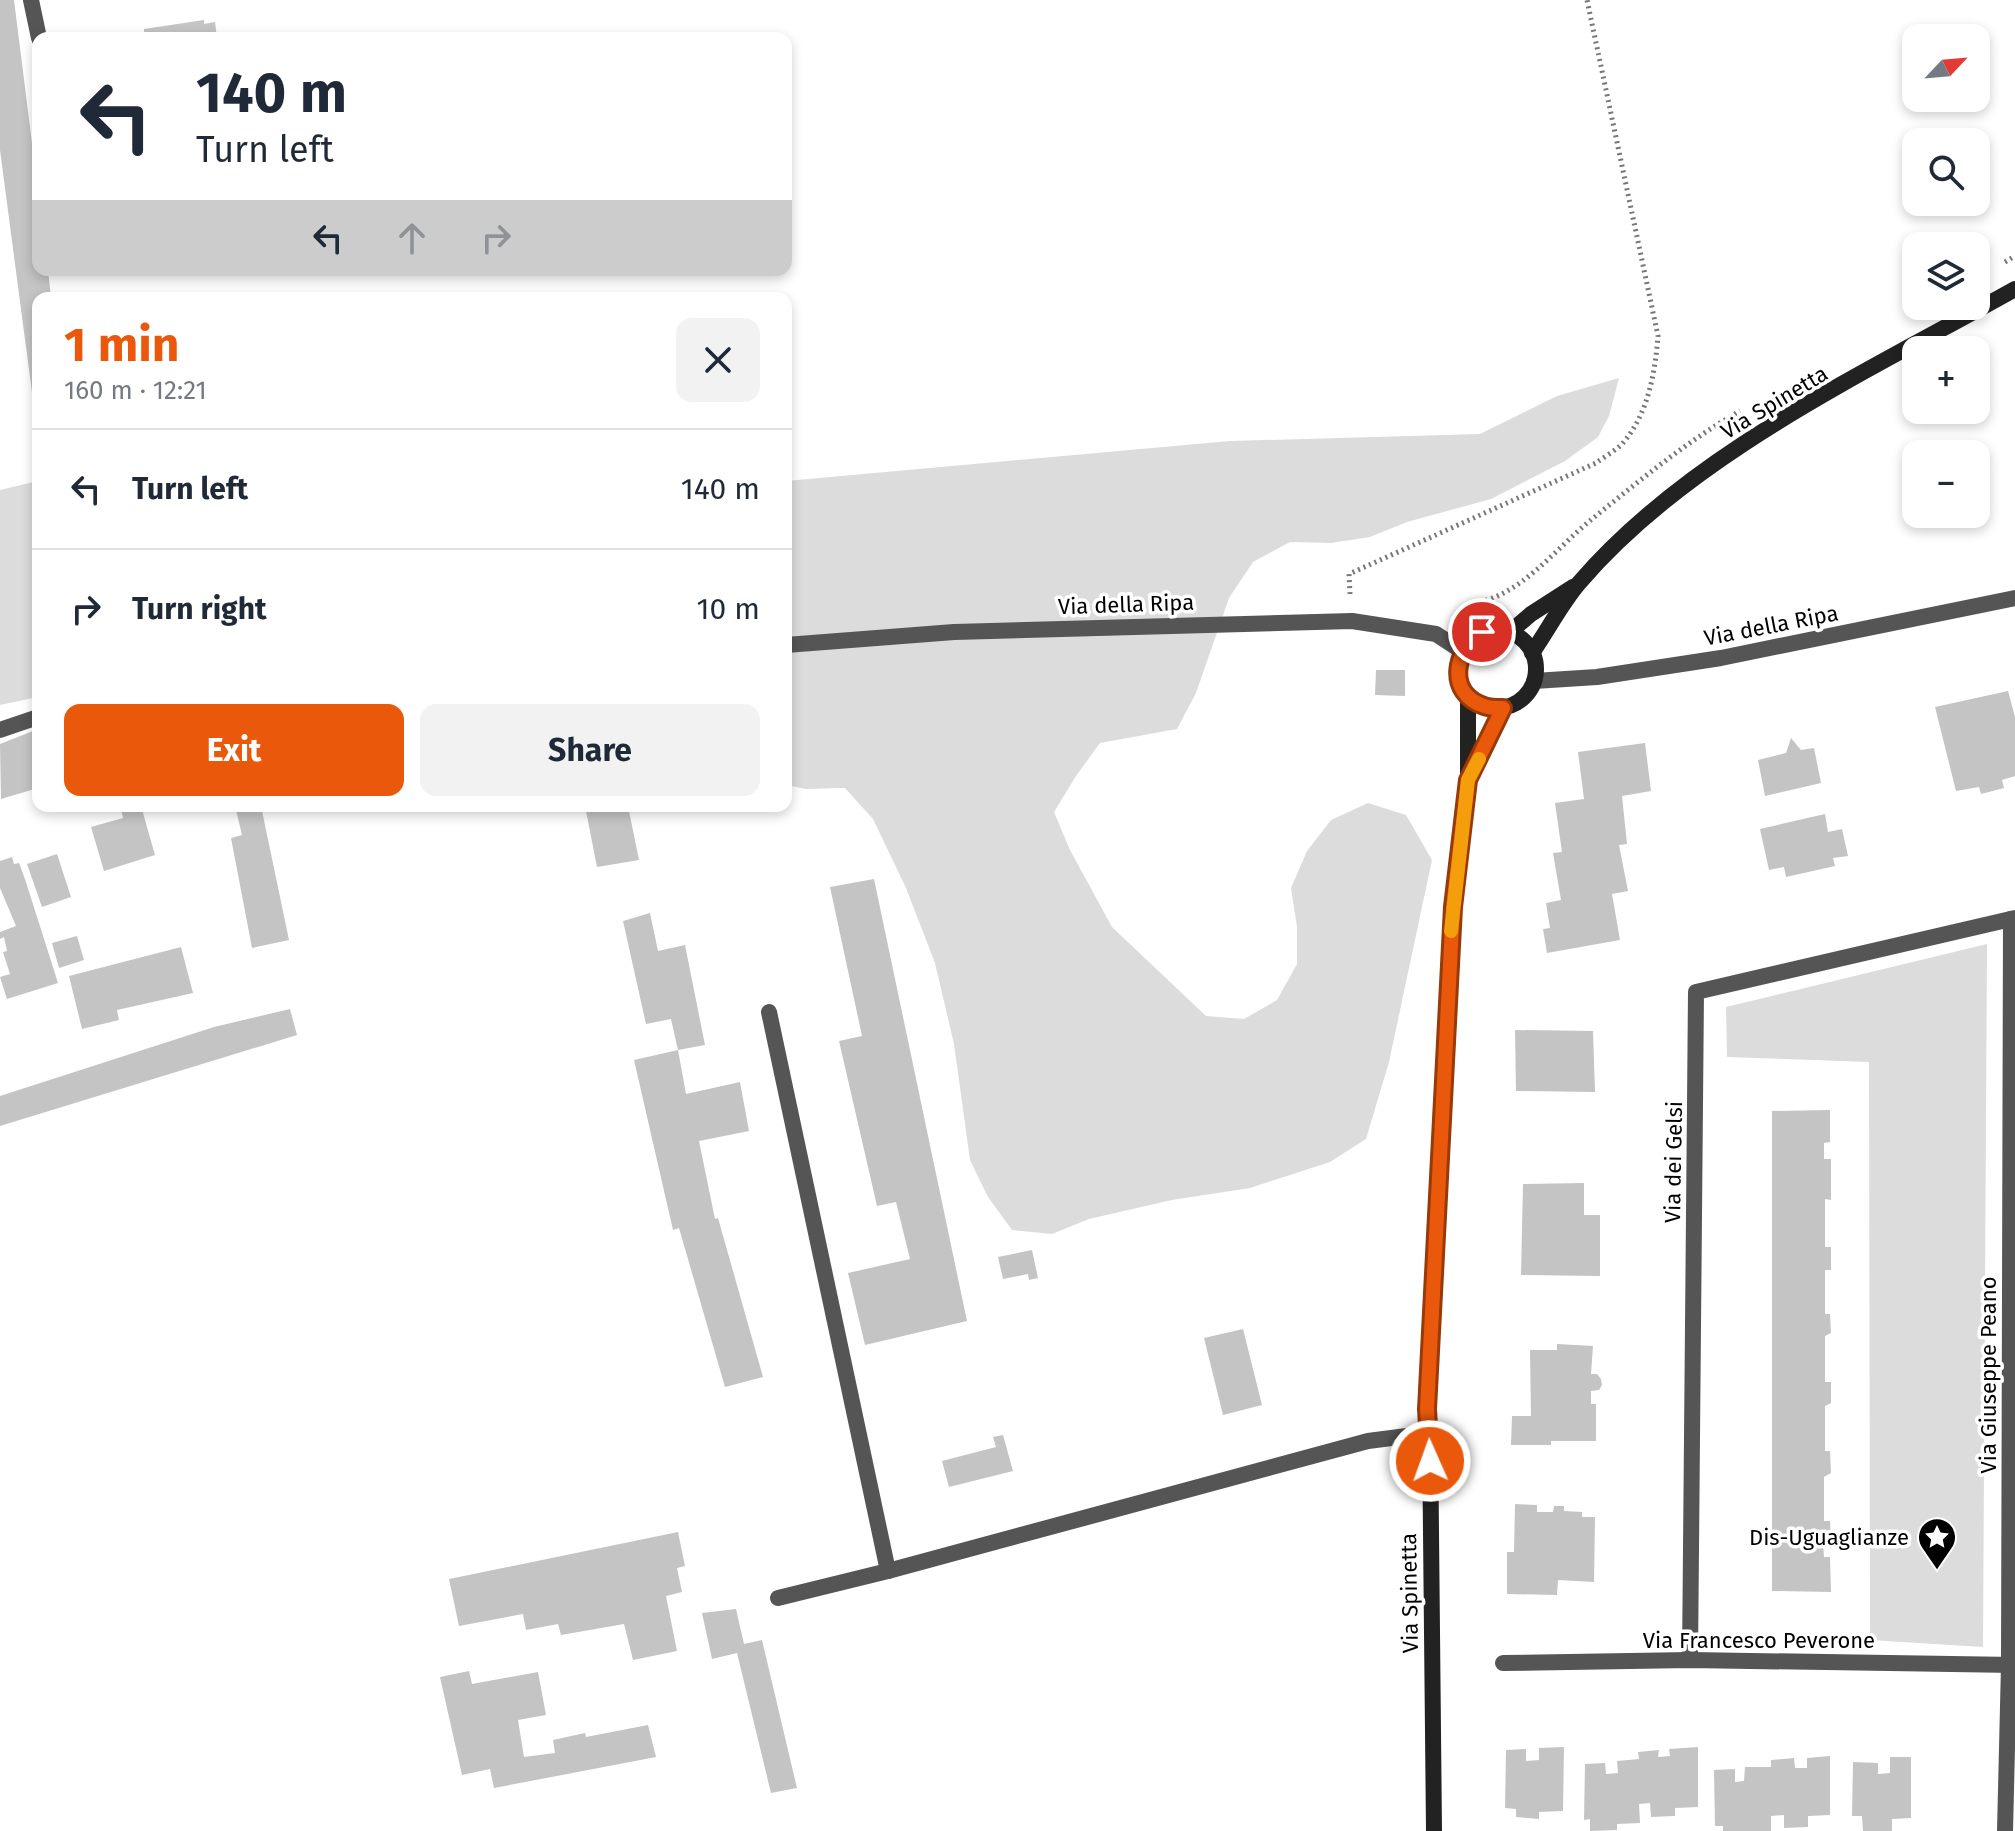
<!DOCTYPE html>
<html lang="en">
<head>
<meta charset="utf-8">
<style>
	:root { --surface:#fff; --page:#f2f2f3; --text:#1f2937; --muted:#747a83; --line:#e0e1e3; --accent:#ea580c }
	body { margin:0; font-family:"Fira Sans",sans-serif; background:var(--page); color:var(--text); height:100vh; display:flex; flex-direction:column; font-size:30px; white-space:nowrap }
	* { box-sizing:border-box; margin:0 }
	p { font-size:26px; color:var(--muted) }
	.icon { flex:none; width:44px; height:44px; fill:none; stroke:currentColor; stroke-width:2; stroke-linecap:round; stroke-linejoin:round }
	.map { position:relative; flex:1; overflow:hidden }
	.drawer { position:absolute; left:32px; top:292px; width:760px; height:520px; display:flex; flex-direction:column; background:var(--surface); border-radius:16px; box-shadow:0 4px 12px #0003 }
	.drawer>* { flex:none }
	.banner { position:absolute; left:32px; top:32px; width:760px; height:244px; border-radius:16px; box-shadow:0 4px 12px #0003; background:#fff; color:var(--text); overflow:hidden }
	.needle { width:52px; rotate:64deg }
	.controls { position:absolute; left:1902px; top:24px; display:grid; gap:16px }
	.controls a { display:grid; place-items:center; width:88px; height:88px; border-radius:16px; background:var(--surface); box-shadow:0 4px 12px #0003; font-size:40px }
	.pin { position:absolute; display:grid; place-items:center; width:68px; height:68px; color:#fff; margin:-34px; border:4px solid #fff; border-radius:50%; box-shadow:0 2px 8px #0007 }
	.me { position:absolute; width:88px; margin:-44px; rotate:358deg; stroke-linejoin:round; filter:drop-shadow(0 0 6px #0008) }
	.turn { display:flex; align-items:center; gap:28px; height:168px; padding:0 32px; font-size:36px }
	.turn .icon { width:104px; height:104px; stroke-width:2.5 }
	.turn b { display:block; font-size:56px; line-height:68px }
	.lanes { display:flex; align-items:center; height:76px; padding:0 32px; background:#0003; justify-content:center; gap:40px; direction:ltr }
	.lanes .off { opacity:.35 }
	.round { display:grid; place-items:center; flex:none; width:84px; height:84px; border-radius:16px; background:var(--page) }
	.head { display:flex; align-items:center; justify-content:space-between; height:136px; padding:0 32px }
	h1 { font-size:48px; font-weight:700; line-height:60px; color:var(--accent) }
	.action { display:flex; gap:16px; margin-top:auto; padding:16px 32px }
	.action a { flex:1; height:92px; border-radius:16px; background:var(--accent); color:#fff; font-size:32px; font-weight:700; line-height:92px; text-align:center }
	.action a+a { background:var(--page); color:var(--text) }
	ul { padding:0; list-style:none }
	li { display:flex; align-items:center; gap:24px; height:120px; padding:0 32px; border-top:2px solid var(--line) }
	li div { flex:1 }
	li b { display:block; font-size:30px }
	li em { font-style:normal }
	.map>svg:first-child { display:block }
	.green { fill:#dcdcdc }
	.building { fill:#c4c4c4 }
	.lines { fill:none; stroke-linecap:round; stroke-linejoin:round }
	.path { stroke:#777; stroke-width:5; stroke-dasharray:2 4; stroke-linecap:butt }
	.lane { stroke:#555; stroke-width:16 }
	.street { stroke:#555; stroke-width:16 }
	.secondary { stroke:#222; stroke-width:16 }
	.route-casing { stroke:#983908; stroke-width:20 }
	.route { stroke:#ea580c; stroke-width:14 }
	.slow { stroke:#f59e0b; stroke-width:14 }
	.labels { text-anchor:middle; stroke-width:7; stroke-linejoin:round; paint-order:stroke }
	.street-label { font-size:22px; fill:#000; stroke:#fff }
	.poi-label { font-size:22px; fill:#000; stroke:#fff; text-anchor:end }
</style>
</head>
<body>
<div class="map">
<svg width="2015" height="1831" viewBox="0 0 2015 1831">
	<rect width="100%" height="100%" fill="#fff"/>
	<g class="green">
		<polygon points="1619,378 1609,416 1598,437 1565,461 1491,499 1407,522 1370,537 1331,543 1290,542 1253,562 1229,598 1196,693 1177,729 1100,743 1076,776 1054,812 1070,850 1112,927 1206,1016 1244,1019 1277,1000 1297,964 1297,927 1291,888 1307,851 1331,820 1368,803 1406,815 1432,860 1389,1062 1366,1139 1330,1162 1250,1188 1172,1200 1089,1219 1052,1234 1012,1230 988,1197 970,1160 954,1044 935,963 906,888 873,819 845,788 806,789 786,785 786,481 1230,441 1480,434 1557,396"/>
		<polygon points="38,481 38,697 0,705 0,490"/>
		<polygon points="1987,944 1983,1647 1870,1640 1869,1062 1727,1057 1726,1007"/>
	</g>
	<g class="building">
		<polygon points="0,0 14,0 38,191 38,270 48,270 51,298 38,298 38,438 0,150"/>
		<polygon points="204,20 204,24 215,22 217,38 126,38 126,35 144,33 144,29"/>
		<polygon points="1376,670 1405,670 1405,696 1375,695"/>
		<polygon points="2008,691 2015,717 2015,776 2002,780 2004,788 1981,794 1979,787 1956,791 1935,707"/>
		<polygon points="38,729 38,788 1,799 0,744"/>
		<polygon points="1791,738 1801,750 1814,748 1821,783 1765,796 1758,760 1786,753"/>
		<polygon points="1645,743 1651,791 1622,796 1627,844 1619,845 1628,891 1612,894 1620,940 1547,953 1543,929 1550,928 1546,903 1561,900 1553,853 1562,852 1555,803 1584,799 1578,752"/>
		<polygon points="120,806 141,806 155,855 104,871 91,827 123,818"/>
		<polygon points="235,806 261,806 289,940 252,948 231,838 242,835"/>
		<polygon points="585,806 628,806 639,860 597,867"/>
		<polygon points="1825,814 1828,832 1842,829 1848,856 1833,858 1835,866 1786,877 1784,867 1769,870 1760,829"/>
		<polygon points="57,854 71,897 42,907 27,864"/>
		<polygon points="12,857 14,864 19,863 25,879 58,983 7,999 0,977 10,974 3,952 7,951 4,937 0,939 0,932 16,926 0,888 0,861"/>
		<polygon points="874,879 967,1321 865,1345 848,1273 910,1259 896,1202 877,1206 839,1041 862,1036 830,887"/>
		<polygon points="650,913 658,951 685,945 705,1045 678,1050 671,1019 646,1024 623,921"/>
		<polygon points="77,936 84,960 59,968 52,943"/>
		<polygon points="181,947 193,993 117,1010 119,1020 82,1029 69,976"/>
		<polygon points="290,1009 297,1035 0,1126 0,1096 214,1027"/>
		<polygon points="1515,1030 1593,1031 1595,1092 1516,1091"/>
		<polygon points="678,1050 686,1094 740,1082 749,1131 699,1141 715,1219 718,1218 763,1377 725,1387 679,1228 673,1230 634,1060"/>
		<polygon points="1830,1110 1830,1142 1824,1143 1824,1159 1831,1159 1831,1200 1825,1199 1825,1247 1831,1247 1831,1270 1825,1270 1825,1314 1830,1314 1831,1333 1825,1336 1825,1382 1831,1382 1831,1403 1825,1406 1825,1451 1830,1451 1831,1473 1824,1477 1824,1521 1830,1521 1831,1543 1823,1543 1824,1557 1830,1557 1831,1592 1772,1591 1772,1111"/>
		<polygon points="1584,1183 1584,1215 1600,1215 1600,1276 1521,1275 1523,1184"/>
		<polygon points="1032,1250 1038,1278 1029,1280 1028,1274 1003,1279 998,1257"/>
		<polygon points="1243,1329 1262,1405 1223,1415 1204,1338"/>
		<polygon points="1557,1344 1593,1346 1591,1374 1597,1374 1601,1379 1602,1385 1599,1390 1591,1391 1591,1404 1596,1404 1596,1441 1551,1441 1551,1445 1511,1445 1512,1416 1531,1416 1530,1350 1557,1350"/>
		<polygon points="1003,1435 1013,1471 949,1487 942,1461 996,1447 993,1437"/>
		<polygon points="1515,1504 1537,1505 1537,1512 1553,1512 1554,1506 1564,1506 1564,1511 1582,1512 1582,1517 1595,1517 1594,1582 1558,1580 1557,1595 1507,1594 1507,1552 1514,1552"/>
		<polygon points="678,1532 685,1566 677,1568 682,1592 666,1596 677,1651 633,1660 624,1624 561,1635 558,1624 526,1630 523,1614 459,1626 449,1579"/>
		<polygon points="736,1609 744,1644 762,1640 797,1788 771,1793 737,1653 712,1659 702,1613"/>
		<polygon points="469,1671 472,1684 538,1672 546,1715 518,1720 524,1757 555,1753 553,1740 585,1733 586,1737 648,1725 656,1757 494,1788 490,1769 462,1775 440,1677"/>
		<polygon points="1564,1747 1563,1811 1539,1812 1539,1819 1516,1817 1516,1809 1505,1808 1506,1750 1526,1749 1526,1761 1539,1760 1539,1748"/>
		<polygon points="1698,1747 1698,1807 1675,1808 1675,1816 1651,1817 1650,1803 1639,1804 1640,1823 1617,1824 1617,1830 1590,1831 1590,1819 1584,1820 1585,1764 1605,1763 1606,1774 1618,1773 1617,1761 1639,1759 1638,1752 1659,1750 1658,1757 1670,1756 1669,1749"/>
		<polygon points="1830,1756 1830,1815 1808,1816 1808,1827 1784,1828 1784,1815 1771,1816 1771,1831 1723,1831 1723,1826 1715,1826 1714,1770 1735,1769 1735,1782 1744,1781 1745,1767 1771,1767 1771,1760 1794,1758 1795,1768 1807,1768 1807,1758"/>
		<polygon points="1890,1757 1911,1757 1911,1818 1892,1819 1892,1831 1863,1831 1862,1816 1852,1816 1853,1762 1878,1763 1878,1774 1890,1773"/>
	</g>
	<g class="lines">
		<g class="path">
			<polyline points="2005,262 2015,256"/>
			<path d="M 1350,594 L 1349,574 L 1596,463 C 1604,457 1615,451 1622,444 C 1648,415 1655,373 1658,336 L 1587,0"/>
			<path d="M 1474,603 C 1521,596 1556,548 1592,519 C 1639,481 1687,441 1740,411"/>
		</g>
		<g class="lane">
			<polyline points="31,0 39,38"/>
			<polyline points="769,1012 888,1571 1368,1441 1430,1433"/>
			<polyline points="778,1598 888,1571"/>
		</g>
		<g class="street">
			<polyline points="786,645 954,632 1352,621 1436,634 1462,651"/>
			<polyline points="1534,681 1597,677 1721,658 2015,598"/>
			<polyline points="0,730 38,717"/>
			<polyline points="1690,1660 1696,992 2015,918"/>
			<polyline points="1503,1663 1690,1660 2015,1665"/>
			<polyline points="2005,1831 2009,1665 2011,919"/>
		</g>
		<g class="secondary">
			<circle cx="1497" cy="669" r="39"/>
			<polyline points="1510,632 1531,614 1573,587"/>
			<path d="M 1532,653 C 1548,630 1561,604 1579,583 C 1689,454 1869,371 2015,289"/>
			<polyline points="1470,775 1503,708"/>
			<polyline points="1434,1831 1430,1433 1427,1409 1453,907 1468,780 1468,696"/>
		</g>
	</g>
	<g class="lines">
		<defs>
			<path id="route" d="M 1430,1461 L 1427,1409 L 1453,907 L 1468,780 L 1503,708 C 1497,708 1489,708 1484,706 C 1446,693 1454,650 1482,632"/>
		</defs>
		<use href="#route" class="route-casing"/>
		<use href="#route" class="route"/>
		<polyline class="slow" points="1451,931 1468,780 1479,759"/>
	</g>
	<defs>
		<symbol id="sight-pin" viewBox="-11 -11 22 30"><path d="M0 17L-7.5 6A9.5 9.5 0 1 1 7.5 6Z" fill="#000" stroke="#fff"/><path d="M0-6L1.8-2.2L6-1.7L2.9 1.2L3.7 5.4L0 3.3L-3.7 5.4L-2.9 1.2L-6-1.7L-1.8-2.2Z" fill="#fff"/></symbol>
	</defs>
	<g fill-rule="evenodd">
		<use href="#sight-pin" x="1915" y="1515" width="44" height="60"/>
	</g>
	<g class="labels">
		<g class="street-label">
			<text transform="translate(1774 402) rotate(-31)" y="8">Via Spinetta</text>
			<text transform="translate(1126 604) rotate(-2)" y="8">Via della Ripa</text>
			<text transform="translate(1771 625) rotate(-11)" y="8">Via della Ripa</text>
			<text transform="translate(1673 1162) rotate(-89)" y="8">Via dei Gelsi</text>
			<text transform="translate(1988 1375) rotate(-90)" y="8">Via Giuseppe Peano</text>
			<text transform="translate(1409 1593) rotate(-91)" y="8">Via Spinetta</text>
			<text x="1759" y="1648">Via Francesco Peverone</text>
		</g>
		<g class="poi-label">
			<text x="1909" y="1545">Dis-Uguaglianze</text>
		</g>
	</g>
</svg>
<div class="controls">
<a><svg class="needle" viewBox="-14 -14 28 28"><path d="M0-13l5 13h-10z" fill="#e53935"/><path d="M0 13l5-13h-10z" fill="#747a83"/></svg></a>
<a><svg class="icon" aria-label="search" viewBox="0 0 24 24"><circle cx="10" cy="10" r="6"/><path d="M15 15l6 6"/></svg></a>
<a><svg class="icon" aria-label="layers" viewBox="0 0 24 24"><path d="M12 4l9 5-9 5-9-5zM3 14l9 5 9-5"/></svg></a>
<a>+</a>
<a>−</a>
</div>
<div class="pin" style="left:1482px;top:632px;background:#d93025"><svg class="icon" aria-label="arrive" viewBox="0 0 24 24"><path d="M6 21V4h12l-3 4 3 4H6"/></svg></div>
<svg class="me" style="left:1430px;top:1461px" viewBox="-20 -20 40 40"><circle r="17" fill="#ea580c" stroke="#fff" stroke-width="3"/><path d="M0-11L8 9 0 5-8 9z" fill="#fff"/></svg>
<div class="banner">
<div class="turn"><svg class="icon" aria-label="left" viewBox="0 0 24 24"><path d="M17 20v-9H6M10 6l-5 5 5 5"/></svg><div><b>140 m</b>Turn left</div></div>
<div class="lanes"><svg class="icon" aria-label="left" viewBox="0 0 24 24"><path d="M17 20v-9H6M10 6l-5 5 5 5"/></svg><svg class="icon off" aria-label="ahead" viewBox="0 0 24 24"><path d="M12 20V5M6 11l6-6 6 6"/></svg><svg class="icon off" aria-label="right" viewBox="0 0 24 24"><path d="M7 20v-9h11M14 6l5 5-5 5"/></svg></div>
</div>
<section class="drawer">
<div class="head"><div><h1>1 min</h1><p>160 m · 12:21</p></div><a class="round"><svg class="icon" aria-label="close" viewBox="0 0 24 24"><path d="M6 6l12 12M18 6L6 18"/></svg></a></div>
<ul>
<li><svg class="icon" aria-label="left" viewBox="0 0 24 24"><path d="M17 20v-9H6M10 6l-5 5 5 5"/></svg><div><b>Turn left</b></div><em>140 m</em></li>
<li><svg class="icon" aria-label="right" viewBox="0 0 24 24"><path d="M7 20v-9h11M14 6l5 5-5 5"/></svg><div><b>Turn right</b></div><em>10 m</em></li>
</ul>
<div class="action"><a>Exit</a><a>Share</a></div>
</section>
</div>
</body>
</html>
